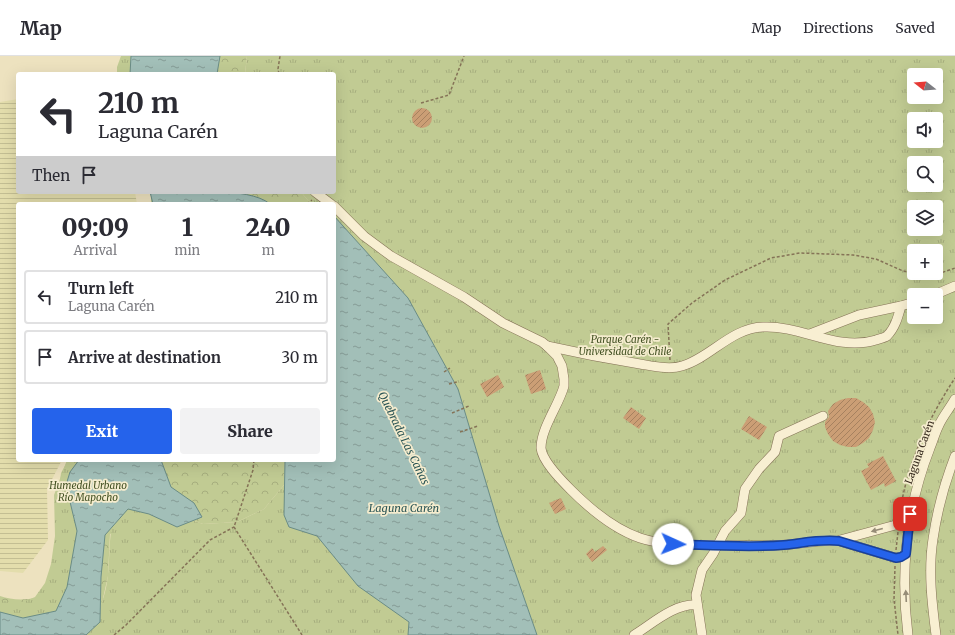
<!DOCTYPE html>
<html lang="en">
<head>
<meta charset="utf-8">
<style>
	:root { --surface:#fff; --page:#f2f2f3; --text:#2b2b33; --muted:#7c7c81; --line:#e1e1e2; --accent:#2563eb }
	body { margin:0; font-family:Merriweather,serif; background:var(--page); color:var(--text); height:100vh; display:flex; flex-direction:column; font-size:15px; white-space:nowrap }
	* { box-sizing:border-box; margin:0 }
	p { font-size:13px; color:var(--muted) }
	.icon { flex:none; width:22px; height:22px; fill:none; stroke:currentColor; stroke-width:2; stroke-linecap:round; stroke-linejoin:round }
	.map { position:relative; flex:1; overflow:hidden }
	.sheet { position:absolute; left:16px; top:146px; width:320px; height:260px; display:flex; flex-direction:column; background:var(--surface); border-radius:4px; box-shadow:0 4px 16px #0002 }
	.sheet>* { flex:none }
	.hud { position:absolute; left:16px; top:16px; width:320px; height:122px; border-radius:4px; box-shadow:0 4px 16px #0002; background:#fff; color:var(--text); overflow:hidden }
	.needle { width:26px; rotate:287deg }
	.fabs { position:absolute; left:907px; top:12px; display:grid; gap:8px }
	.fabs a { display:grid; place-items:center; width:36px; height:36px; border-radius:4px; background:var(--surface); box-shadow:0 4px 16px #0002; font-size:20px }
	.pin { position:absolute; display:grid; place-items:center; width:34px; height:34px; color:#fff; margin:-17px; border-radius:8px; box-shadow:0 2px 6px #0006 }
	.me { position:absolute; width:44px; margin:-22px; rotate:92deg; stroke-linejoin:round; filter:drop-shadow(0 0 3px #0008) }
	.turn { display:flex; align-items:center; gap:14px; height:84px; padding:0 16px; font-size:18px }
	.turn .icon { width:52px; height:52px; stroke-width:2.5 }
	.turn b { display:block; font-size:28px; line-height:34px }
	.then { display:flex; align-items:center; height:38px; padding:0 16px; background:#0003; gap:8px; font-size:15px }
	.eta { display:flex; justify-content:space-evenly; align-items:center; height:68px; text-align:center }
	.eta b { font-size:24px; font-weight:800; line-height:28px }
	.button { display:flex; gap:8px; margin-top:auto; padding:8px 16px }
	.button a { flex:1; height:46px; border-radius:4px; background:var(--accent); color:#fff; font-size:16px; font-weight:800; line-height:46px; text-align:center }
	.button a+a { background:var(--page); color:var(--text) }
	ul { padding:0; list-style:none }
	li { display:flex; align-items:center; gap:12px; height:54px; margin:0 8px 6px; padding:0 8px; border:2px solid var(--line); border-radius:4px }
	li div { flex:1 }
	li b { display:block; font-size:15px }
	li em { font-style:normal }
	header { display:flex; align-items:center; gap:24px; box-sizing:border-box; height:56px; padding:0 20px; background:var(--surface); border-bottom:1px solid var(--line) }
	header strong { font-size:19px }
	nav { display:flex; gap:22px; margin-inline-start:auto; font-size:14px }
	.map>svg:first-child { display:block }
	.farmland { fill:url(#farmland-rules) }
	.forest { fill:url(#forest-crowns) }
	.park { fill:url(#park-tufts); fill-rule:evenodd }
	.water { fill:url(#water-ripples); stroke:#6a8c86 }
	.building { fill:url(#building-hatch) }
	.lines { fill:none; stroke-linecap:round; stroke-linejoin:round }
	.minor-casing { stroke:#857357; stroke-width:10 }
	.path { stroke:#857357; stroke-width:1.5; stroke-dasharray:3 2; stroke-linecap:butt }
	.minor { stroke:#f8efd2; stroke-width:9 }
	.oneway { fill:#968c77 }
	.route-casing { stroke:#184099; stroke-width:10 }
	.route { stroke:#2563eb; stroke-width:7 }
	.labels { text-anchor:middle; stroke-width:3.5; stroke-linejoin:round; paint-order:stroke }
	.park-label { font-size:10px; font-style:italic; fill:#435123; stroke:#f5ecce }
	.street-label { font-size:10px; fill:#35291c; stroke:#f5ecce }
	.water-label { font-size:11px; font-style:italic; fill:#2b5555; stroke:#f5ecce }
</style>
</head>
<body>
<header>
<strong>Map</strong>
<nav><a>Map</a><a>Directions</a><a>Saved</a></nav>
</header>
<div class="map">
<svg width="955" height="579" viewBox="0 0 955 579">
	<defs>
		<pattern id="farmland-rules" width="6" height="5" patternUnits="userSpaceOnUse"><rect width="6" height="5" fill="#e3ddac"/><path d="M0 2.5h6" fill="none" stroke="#c3be93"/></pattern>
		<pattern id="forest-crowns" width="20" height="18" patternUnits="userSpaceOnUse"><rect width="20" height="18" fill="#c1cb93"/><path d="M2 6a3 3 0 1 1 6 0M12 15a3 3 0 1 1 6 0" fill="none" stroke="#a6ae7e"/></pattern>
		<pattern id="park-tufts" width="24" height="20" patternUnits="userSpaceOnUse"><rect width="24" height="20" fill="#c1cb93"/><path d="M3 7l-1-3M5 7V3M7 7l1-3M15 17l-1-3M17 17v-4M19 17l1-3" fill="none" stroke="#a6ae7e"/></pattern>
		<pattern id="water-ripples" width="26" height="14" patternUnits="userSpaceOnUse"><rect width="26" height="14" fill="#a2bfb8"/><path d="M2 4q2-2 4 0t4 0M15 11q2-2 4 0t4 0" fill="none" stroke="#859b95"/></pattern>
		<pattern id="building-hatch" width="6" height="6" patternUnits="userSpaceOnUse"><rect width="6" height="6" fill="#cb9e75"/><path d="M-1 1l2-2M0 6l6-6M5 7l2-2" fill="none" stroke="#a6815f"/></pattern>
	</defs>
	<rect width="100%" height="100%" fill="#ede2bf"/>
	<polygon class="farmland" points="18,43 18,136 135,136 137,148 18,148 18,404 62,404 47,433 48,484 23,517 0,515 0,46"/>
	<g class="forest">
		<polygon points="133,0 247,0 245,18 136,18"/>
		<polygon points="151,136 301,136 311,148 151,148"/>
		<path d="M 68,404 L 285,404 L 284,429 L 264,453 L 237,466 L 203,468 L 177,459 L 110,478 L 108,520 L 102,547 L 87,572 L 0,579 L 0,540 C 16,546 35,543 51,539 L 58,439 L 61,417 Z"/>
	</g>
	<g class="park">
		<polygon points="121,0 199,0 191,18 117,18 117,11"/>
		<path d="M 247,0 L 955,0 L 955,579 L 0,579 L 0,544 L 18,548 L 35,541 L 45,527 L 51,508 L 55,480 L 54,439 L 67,404 L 151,404 L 177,459 L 203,468 L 237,466 L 264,453 L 284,429 L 285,404 L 334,404 L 334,148 L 311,148 L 301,136 L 334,136 L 334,18 L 245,18 ZM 914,19 L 936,19 L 936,41 L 914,41 ZM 914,63 L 936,63 L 936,85 L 914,85 ZM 914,107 L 936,107 L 936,129 L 914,129 ZM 914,151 L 936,151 L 936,173 L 914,173 ZM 914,195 L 936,195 L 936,217 L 914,217 ZM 914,239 L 936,239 L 936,261 L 914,261 ZM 107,461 L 113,463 C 107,490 112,520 102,546 C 100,552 96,558 93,563 Z"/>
	</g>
	<g class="water">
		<polygon points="131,0 220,0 217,18 130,18"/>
		<path d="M 150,136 C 179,136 249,130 270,148 L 153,148 Z"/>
		<polygon points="334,160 408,242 458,333 499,470 537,579 408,579 409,566 358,530 317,480 289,471 284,459 285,404 334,404"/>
		<polygon points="79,404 161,404 171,431 194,447 202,461 177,471 149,458 128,453 105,479 101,521 100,566 86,579 0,579 0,556 23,562 56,555 67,531 77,475 66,429 70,416"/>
	</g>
	<g class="building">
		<circle cx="422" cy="62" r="10"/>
		<polygon points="540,314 546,333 531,338 525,319"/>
		<polygon points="498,319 504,331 487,341 480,328"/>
		<polygon points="848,342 856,342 863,346 869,351 873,358 875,366 873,374 869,382 863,387 856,391 848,391 840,389 833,385 828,378 825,371 825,366 829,361 828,355 833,348 840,344"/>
		<polygon points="631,351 646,362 639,373 623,362"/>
		<polygon points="749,360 767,371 759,384 741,373"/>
		<polygon points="883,400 896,425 885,431 884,427 871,434 861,415 869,411 867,408"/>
		<polygon points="561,442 566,453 555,458 549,447"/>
		<polygon points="603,490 607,494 592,506 586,498 592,492 595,496"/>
	</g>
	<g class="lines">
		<defs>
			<g id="minor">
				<polyline points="315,136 331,148"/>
				<path d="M 334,150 L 364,180 L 391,200 L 464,241 L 503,267 L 542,286 L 547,290 L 557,300 L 562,310 L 564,323 L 564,330 C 559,349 541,372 541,392 C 542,405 562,425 571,434 C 590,453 614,473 640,482 C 661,489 687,489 709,489 C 734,489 758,490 782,489 C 803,488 818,483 839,485 L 896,502 L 901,501 L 906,498"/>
				<polyline points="934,239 955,230"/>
				<polyline points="810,278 859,259 901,250"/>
				<path d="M 547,290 C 578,297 609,303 640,308 C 653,310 669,314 682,310 C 710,302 731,272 763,271 C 802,269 837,296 876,284 C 879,283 884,282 887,280 C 895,272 898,261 901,250 L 914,246"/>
				<polyline points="840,484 903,467 910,459"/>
				<path d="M 634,579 C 652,568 675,547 697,549"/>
				<polyline points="702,579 696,539 702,514 713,498 725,475 741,457 745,433 759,413 775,396 779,380 823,360"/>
				<path d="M 908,579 C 900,516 907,451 930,392 C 933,385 935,377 939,369 C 943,360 950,352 955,343"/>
				<path d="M 936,579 C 932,548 928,515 933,483 C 937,455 945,426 955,400"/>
			</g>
		</defs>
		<use href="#minor" class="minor-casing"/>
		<g class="path">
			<polyline points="279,18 278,13 280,0"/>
			<polyline points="421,47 449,39 464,0"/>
			<polyline points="307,148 312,144"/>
			<polyline points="918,217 935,219 955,212"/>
			<polyline points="670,304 668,268 692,247 725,224 771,202 800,197 853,199 876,203 903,215 914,217"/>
			<polyline points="444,316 450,312"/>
			<polyline points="449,328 457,326"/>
			<polyline points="452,357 469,350"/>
			<polyline points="460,376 478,370"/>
			<polyline points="254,404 253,414 234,471 302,579"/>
			<path d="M 900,456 C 907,408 928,363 955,322"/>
			<polyline points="896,494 898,476"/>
			<polyline points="895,510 894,543 898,579"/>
			<polyline points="114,579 126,569 210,484 234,471"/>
		</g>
		<use href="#minor" class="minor"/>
	</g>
	<defs><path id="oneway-solid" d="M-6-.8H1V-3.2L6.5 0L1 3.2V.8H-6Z"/></defs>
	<g class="oneway">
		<use href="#oneway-solid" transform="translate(877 474) rotate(165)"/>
		<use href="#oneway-solid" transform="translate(906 540) rotate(-93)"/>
	</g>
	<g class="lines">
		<defs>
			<path id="route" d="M 673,488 C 709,489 747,492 784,489 C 804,487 819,483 839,485 L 896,502 L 901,501 L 906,498 L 910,458"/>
		</defs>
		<use href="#route" class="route-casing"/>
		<use href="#route" class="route"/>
	</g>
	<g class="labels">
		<g class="park-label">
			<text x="625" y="287">Parque Carén -<tspan x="625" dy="12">Universidad de Chile</tspan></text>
			<text x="88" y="433">Humedal Urbano<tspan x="88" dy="12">Río Mapocho</tspan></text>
		</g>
		<g class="street-label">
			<text transform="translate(919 396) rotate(-70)" y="4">Laguna Carén</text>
		</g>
		<g class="water-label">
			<text transform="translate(404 382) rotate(64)" y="4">Quebrada Las Cañas</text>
			<text x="404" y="456">Laguna Carén</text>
		</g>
	</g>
</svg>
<div class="fabs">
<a><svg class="needle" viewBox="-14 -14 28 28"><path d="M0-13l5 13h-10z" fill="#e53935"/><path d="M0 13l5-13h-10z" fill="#7c7c81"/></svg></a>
<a><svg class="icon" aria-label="sound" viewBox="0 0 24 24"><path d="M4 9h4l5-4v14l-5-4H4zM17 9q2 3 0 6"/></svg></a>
<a><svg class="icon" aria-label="search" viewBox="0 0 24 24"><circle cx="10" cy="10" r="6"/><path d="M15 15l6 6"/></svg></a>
<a><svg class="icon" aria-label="layers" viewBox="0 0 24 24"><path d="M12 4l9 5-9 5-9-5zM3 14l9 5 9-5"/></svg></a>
<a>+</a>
<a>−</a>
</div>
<div class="pin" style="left:910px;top:458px;background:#d93025"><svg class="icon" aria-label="arrive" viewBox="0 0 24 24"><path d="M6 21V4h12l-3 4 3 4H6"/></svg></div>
<svg class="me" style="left:673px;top:488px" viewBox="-20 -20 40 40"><circle r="19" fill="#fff"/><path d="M0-13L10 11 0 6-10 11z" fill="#2563eb"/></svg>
<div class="hud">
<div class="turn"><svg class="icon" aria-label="left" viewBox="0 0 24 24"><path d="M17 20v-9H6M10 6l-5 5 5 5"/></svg><div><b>210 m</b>Laguna Carén</div></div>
<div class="then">Then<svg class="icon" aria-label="arrive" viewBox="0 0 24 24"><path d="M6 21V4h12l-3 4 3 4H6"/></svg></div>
</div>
<section class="sheet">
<div class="eta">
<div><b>09:09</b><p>Arrival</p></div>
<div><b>1</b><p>min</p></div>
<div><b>240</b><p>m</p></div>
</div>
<ul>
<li><svg class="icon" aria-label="left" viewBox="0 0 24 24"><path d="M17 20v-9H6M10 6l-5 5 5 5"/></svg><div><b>Turn left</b><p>Laguna Carén</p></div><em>210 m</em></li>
<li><svg class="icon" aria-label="arrive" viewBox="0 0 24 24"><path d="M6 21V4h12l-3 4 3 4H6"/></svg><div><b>Arrive at destination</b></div><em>30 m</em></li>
</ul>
<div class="button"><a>Exit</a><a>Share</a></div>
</section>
</div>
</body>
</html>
